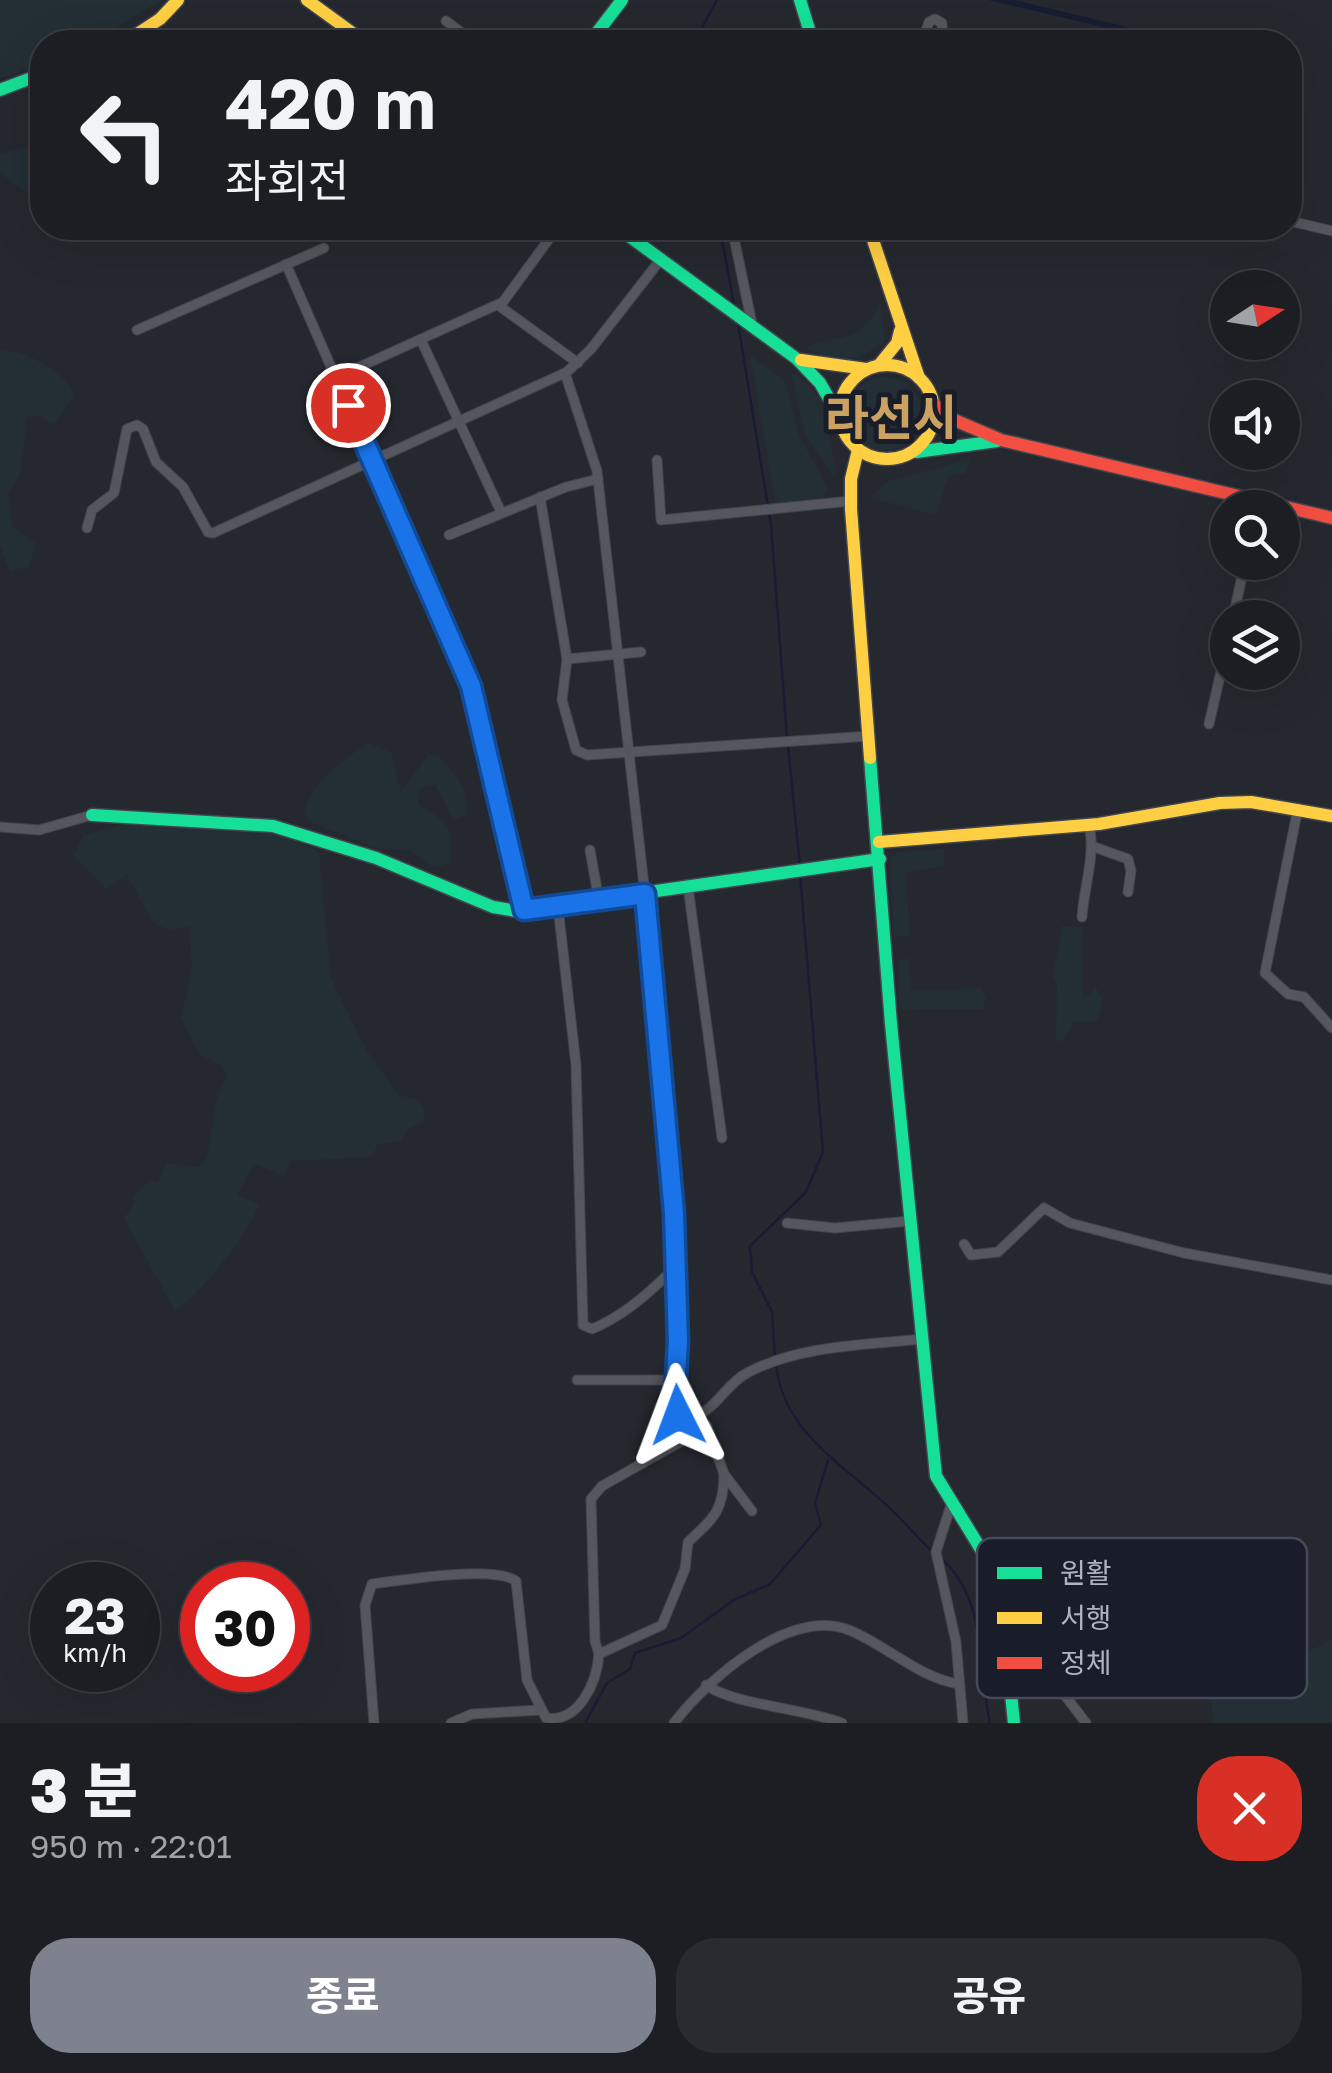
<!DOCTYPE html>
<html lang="ko">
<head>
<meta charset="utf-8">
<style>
	:root { --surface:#1c1e24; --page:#292b31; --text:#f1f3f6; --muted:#a0a2a6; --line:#3a3c41; --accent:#7e828f }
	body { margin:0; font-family:"Golos Text","Noto Sans KR",sans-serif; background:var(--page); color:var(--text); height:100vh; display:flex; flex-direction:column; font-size:38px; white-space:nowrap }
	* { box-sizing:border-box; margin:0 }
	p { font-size:32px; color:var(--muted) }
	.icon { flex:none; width:55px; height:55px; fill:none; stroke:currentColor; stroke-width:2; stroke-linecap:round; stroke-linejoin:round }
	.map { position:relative; height:1723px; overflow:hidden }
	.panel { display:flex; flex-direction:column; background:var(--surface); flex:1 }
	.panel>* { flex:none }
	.hud { position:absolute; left:30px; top:30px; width:1272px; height:210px; border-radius:40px; box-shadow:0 10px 40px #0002,0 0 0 2px var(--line); background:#1c1e24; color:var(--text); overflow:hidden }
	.needle { width:65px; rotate:78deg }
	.fabs { position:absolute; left:1210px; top:270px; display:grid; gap:20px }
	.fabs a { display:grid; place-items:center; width:90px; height:90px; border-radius:50%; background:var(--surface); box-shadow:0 10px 40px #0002,0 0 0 2px var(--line); font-size:50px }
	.speed { position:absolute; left:30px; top:1562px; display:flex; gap:20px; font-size:50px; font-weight:700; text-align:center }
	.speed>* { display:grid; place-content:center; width:130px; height:130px; border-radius:50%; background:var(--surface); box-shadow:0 10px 40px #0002,0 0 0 2px var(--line); line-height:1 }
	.speed small { font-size:25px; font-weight:400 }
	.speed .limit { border:15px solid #d22; background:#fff; color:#111 }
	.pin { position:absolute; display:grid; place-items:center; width:85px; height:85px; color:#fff; margin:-42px; border:5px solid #fff; border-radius:50%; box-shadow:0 2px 10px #0007 }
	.me { position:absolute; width:110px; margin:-55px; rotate:357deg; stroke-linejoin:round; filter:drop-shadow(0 0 8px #0008) }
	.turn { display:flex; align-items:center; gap:35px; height:210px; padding:0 30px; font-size:45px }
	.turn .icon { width:130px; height:130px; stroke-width:2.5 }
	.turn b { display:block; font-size:70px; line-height:85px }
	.round { display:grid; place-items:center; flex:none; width:105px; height:105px; border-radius:40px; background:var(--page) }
	.summary { display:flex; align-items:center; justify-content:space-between; height:170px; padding:0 30px }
	h1 { font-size:60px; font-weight:800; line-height:75px }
	.primary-button { display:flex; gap:20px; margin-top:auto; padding:20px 30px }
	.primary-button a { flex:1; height:115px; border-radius:40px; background:var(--accent); color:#fff; font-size:40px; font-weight:800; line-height:115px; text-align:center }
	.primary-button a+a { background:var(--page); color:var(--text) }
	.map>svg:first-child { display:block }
	.green { fill:#232f35 }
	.water { fill:#171d31 }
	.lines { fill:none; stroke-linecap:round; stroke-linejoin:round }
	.stream { stroke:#171d31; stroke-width:2.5 }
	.street-casing { stroke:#42454d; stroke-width:11 }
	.fast-casing { stroke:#42454d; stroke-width:15 }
	.slow-casing { stroke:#42454d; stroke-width:15 }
	.jam-casing { stroke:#42454d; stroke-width:15 }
	.street { stroke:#55565e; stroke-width:9 }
	.fast { stroke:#16e098; stroke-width:12 }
	.slow { stroke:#ffcf43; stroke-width:12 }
	.jam { stroke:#f24e42; stroke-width:12 }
	.route-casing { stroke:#114b97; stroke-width:25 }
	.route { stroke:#1a73e8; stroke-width:18 }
	.labels { text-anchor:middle; stroke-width:10; stroke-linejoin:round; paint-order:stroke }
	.town-label { font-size:48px; font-weight:bold; fill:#cba260; stroke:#191d2a }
	.key { fill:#191d2a; stroke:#464a58; stroke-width:2.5 }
	.key-label { font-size:28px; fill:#aeb2c2 }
</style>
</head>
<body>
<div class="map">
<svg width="1332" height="1723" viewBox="0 0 1332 1723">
	<rect width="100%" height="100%" fill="#262830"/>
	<g class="green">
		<polygon points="0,0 162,0 91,42 42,42 42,64 0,78"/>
		<polygon points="42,143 42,204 0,173 0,154"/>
		<path d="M 880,300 L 885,338 C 865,363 832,366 806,347 C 835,333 864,347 880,300 Z"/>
		<path d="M 0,349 C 28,353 62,368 74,395 L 54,424 L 38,415 L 27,418 L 21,471 L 8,494 L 13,528 L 36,543 L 29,567 L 10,571 L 0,547 Z"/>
		<polygon points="750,355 785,381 799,435 828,489 822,499 775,502"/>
		<polygon points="791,373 796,373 821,400 837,474 833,475 805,435"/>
		<circle cx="885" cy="414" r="37"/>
		<polygon points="970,459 966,473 948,477 936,515 870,498 888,481"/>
		<path d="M 368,743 L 391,752 L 401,792 L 428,755 L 437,755 C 456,774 469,788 466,815 L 454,820 L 435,785 L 417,790 L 419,805 C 449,823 455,826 450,863 L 433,868 L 412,851 L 373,847 L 310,822 L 304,813 C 312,779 342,762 368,743 Z"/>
		<path d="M 124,824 L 251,829 L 274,833 L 319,852 L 331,978 L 366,1049 L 398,1095 L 417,1100 L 425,1109 L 423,1123 L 408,1128 L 402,1141 L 378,1144 L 372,1157 L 290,1161 L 285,1176 L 254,1164 L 237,1195 L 260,1204 C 246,1236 203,1292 175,1311 L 124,1218 L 135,1202 L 132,1197 L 150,1181 L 158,1183 L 166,1163 L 202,1167 C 216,1139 208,1106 227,1077 L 221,1065 L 200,1055 L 181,1018 L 192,968 L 189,926 L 170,931 L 152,922 L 127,875 L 106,889 L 73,856 L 84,835 Z"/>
		<polygon points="944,849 945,866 906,872 910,936 894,937 890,859 898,852"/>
		<polygon points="1062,926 1082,927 1083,997 1090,996 1095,986 1103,1001 1097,1021 1074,1022 1062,1042 1056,1040 1057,984 1053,977"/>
		<polygon points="909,958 911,990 981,988 986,999 983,1009 900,1010 898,960"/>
		<polygon points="1204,1609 1224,1612 1250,1647 1273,1668 1332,1640 1332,1723 1213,1723"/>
	</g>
	<polygon class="water" points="988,0 1014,0 1190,42 1166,42"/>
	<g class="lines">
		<g class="stream">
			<polyline points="694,42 717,0"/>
			<polyline points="720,228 734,305"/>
			<polyline points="738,323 771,525 787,737"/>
			<polyline points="788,745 800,866"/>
			<polyline points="775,1356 772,1312 752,1272 750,1246 806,1192 823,1152 800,874"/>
			<path d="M 776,1364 C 782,1429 839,1462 883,1502 C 901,1517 915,1536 933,1552"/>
			<path d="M 943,1560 C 987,1600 978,1670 990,1723"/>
			<polyline points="585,1723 607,1683 630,1669 635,1653 681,1638 734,1600 770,1584 821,1525 815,1503 828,1460"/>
		</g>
		<defs>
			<g id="street">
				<polyline points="446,21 474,42"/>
				<polyline points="922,42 929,22 935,19 942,23 943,42"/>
				<polyline points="1290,221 1332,231"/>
				<polyline points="732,228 752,324"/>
				<polyline points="286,264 471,687 524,910"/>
				<polyline points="498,305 578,363"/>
				<polyline points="137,330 324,248"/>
				<polyline points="421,340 501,512"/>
				<path d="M 565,373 L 597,471 L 645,894 L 673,1213 L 679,1342 L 674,1408 L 687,1418 C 714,1415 724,1385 747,1373 C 799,1345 866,1345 923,1339"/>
				<polyline points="335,378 503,302 557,228"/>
				<polyline points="657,460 661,520 851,501"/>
				<polyline points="540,497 567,659"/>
				<polyline points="87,528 92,510 114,493 127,429 137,425 143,429 156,462 183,487 208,532 213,533 567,372 591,349 661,259"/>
				<polyline points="449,535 566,487 598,479"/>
				<polyline points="1233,618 1245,562"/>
				<polyline points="641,652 567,659 562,700 576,750 587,755 870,736"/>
				<polyline points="1209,724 1228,641"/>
				<polyline points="1298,808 1265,973 1288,994 1304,997 1332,1028"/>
				<polyline points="0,827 39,830 92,815"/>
				<polyline points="1094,847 1128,859 1131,871 1128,892"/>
				<polyline points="590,850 599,901"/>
				<polyline points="688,887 722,1138"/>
				<path d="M 558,907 L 576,1065 L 583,1325 L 592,1329 C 624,1316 651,1292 675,1267"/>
				<path d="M 1082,917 C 1084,886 1096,855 1089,825"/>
				<polyline points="787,1223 835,1228 910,1221"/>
				<polyline points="964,1244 971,1255 998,1252 1044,1208 1070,1223 1184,1253 1332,1280"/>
				<polyline points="577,1380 675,1380"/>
				<polyline points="707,1426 724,1474 752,1511"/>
				<path d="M 707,1427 L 602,1486 L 591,1499 L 595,1641 L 599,1654 L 662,1625 L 685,1569 L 688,1542 C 713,1519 724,1511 724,1474"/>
				<polyline points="951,1505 936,1552 956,1642 963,1723"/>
				<polyline points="1004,1626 1013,1627 1086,1723"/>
				<path d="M 706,1685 C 734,1705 804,1708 842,1723"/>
				<path d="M 374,1723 L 365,1605 L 372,1584 C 402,1580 494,1565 516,1581 L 527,1680 L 546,1718 C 580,1723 597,1681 599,1654"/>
				<polyline points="451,1723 472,1714 540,1710"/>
				<path d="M 674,1723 C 707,1680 789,1607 849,1630 C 886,1645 919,1678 959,1684"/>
			</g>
			<g id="fast">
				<polyline points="800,0 813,42"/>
				<polyline points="590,42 622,0"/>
				<polyline points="0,90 42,74"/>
				<polyline points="618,228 797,359 820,383 839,416"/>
				<polyline points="916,452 997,441"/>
				<polyline points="870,758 891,1024 936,1476 990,1564 1004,1626 1014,1723"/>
				<polyline points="92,815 273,826 376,858 493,907 516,911 880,859"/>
			</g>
			<g id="slow">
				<polyline points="307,0 365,42"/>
				<polyline points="125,42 160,19 178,0"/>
				<polyline points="869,228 919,378"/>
				<polyline points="801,360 866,369"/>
				<circle cx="887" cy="412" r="47"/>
				<polyline points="879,365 897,343 900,331"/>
				<polyline points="858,450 851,479 851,509 870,758"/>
				<polyline points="879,842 1099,824 1220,803 1251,802 1332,816"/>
			</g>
			<polyline id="jam" points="933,403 952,419 1001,440 1332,518"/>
		</defs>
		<use href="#street" class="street-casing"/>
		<use href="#fast" class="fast-casing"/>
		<use href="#slow" class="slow-casing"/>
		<use href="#jam" class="jam-casing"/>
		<use href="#street" class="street"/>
		<use href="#fast" class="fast"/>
		<use href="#slow" class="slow"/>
		<use href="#jam" class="jam"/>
	</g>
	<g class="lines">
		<defs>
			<polyline id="route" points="348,405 471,686 524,910 645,894 674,1213 678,1342 674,1408 678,1415"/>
		</defs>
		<use href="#route" class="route-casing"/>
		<use href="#route" class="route"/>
	</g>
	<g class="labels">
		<g class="town-label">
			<text x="891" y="435">라선시</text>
		</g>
	</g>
	<rect x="977" y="1538" width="330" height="160" rx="15" class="key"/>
	<rect x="997" y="1567" width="45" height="12" fill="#16e098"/>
	<rect x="997" y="1612" width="45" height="12" fill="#ffcf43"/>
	<rect x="997" y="1657" width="45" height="12" fill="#f24e42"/>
	<g class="key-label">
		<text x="1060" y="1583">원활</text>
		<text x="1060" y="1628">서행</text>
		<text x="1060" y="1673">정체</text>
	</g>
</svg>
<div class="fabs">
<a><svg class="needle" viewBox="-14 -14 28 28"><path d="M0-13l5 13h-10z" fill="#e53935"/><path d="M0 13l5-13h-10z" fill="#a0a2a6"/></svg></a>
<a><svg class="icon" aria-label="sound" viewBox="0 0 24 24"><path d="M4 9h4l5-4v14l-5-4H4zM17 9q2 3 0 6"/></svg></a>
<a><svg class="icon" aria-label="search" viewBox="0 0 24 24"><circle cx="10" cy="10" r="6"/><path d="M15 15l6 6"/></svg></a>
<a><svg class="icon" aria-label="layers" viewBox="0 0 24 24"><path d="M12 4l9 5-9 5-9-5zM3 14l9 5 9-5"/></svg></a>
</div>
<div class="speed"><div>23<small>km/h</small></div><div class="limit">30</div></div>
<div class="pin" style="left:348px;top:405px;background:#d93025"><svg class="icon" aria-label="arrive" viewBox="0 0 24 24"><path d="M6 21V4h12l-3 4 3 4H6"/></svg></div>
<svg class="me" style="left:678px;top:1415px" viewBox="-20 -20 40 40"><path d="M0-17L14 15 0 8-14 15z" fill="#1a73e8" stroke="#fff" stroke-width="4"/></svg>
<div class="hud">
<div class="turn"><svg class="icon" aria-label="left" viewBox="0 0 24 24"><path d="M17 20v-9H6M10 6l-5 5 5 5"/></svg><div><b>420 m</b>좌회전</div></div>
</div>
</div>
<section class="panel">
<div class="summary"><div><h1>3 분</h1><p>950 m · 22:01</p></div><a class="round" style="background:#d93025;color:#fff"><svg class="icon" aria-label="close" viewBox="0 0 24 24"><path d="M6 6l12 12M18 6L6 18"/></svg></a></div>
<div class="primary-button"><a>종료</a><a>공유</a></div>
</section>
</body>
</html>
